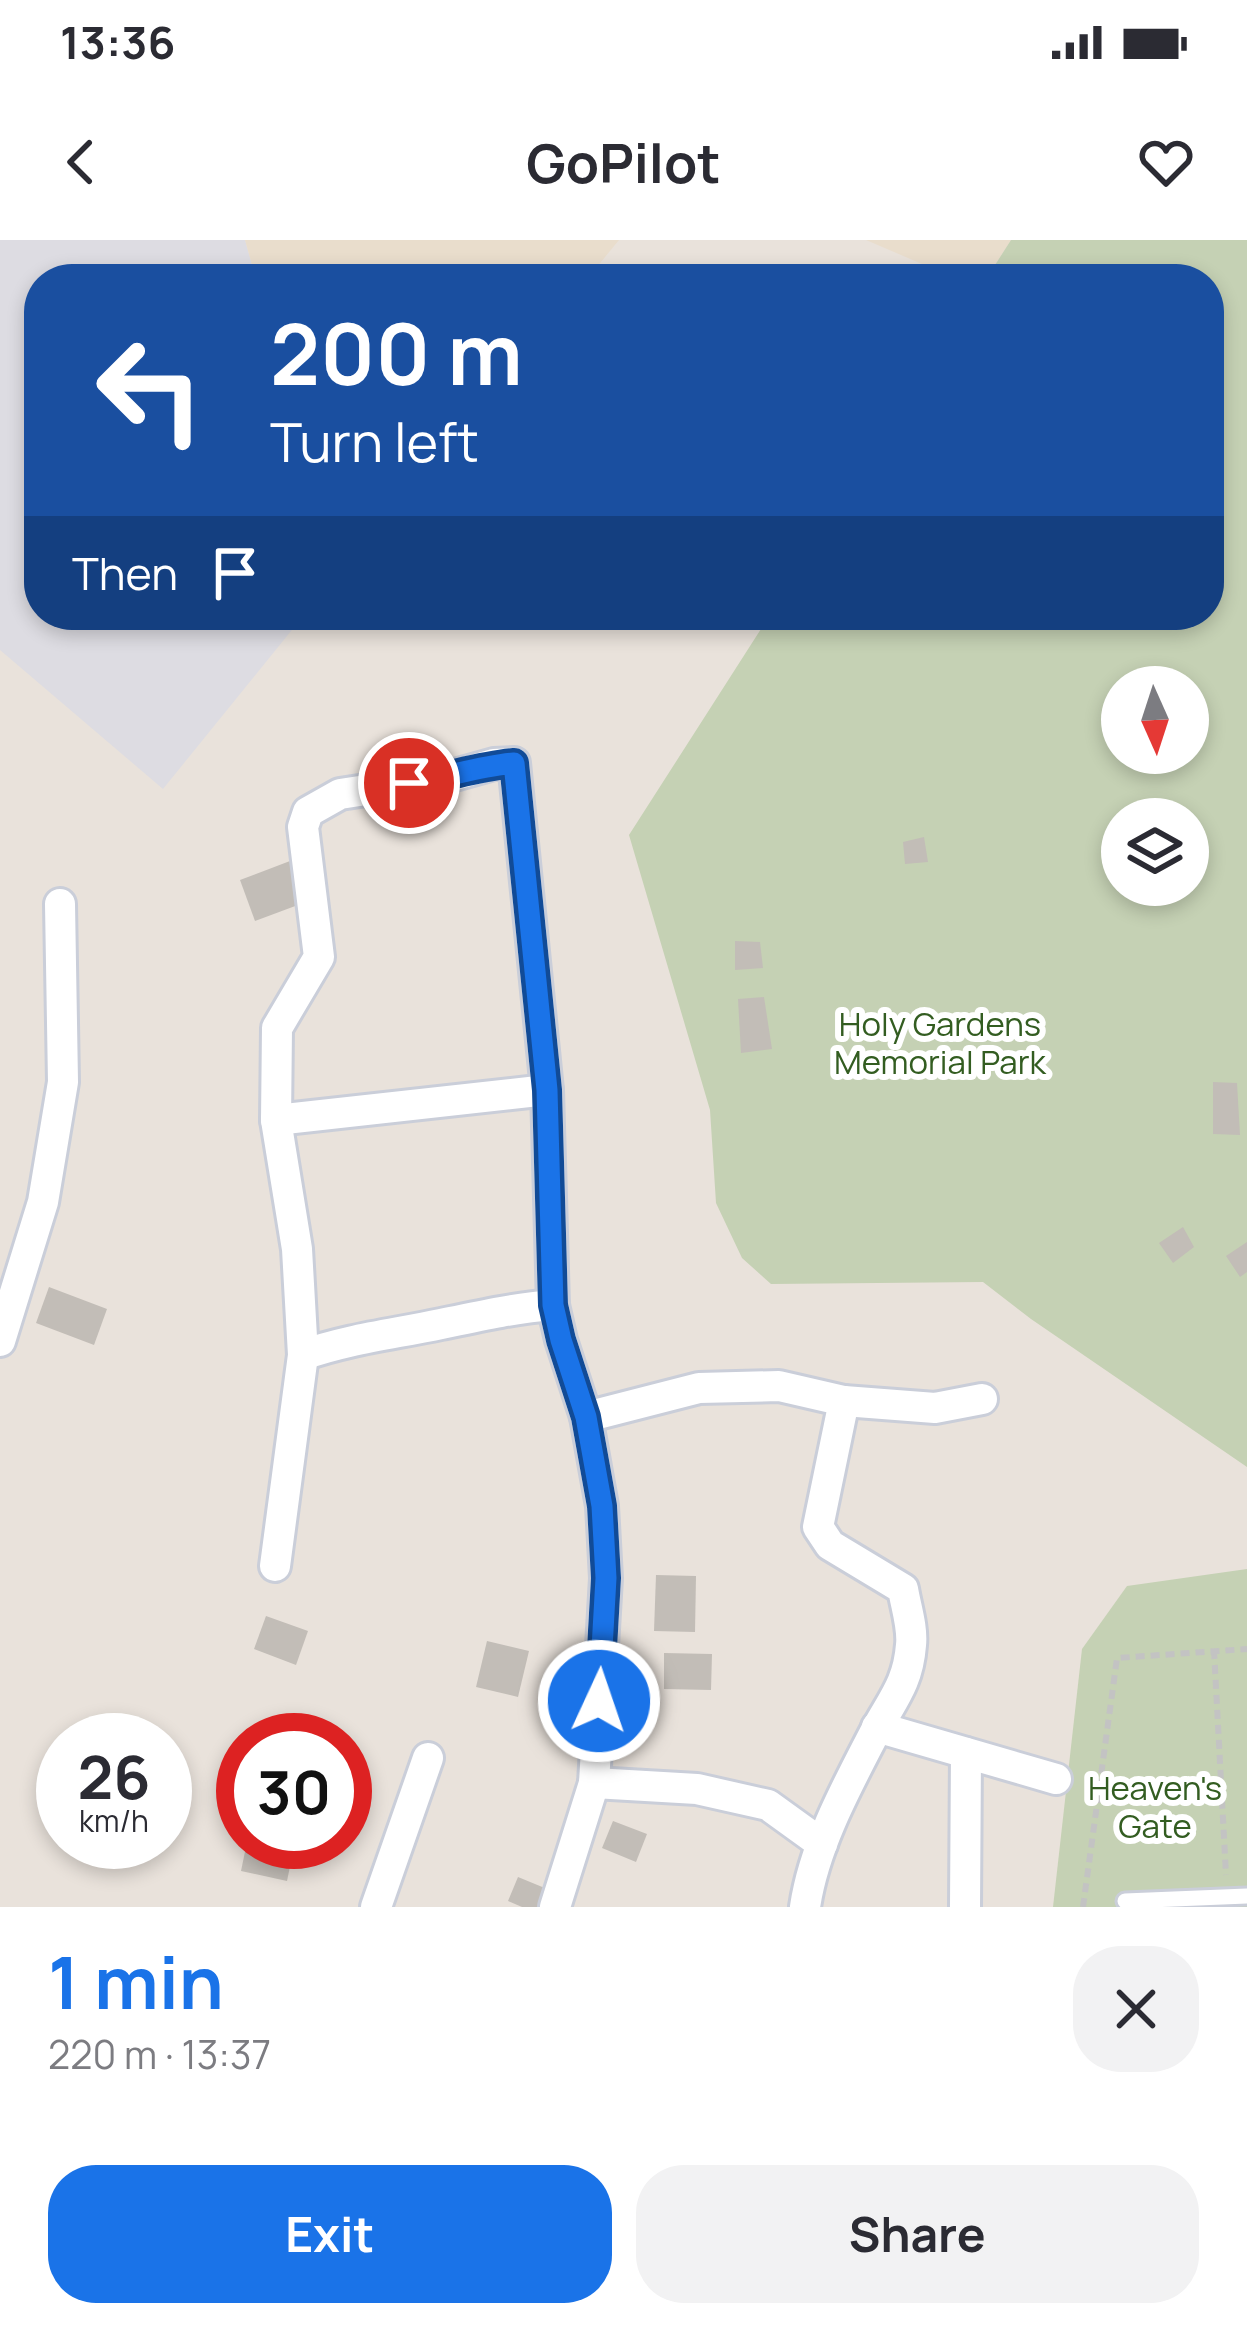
<!DOCTYPE html>
<html lang="en">
<head>
<meta charset="utf-8">
<style>
	:root { --surface:#fff; --page:#f2f2f3; --text:#2b2b33; --muted:#7c7c81; --accent:#1a73e8 }
	body { margin:0; font-family:Manrope,sans-serif; background:var(--page); color:var(--text); height:100vh; display:flex; flex-direction:column; font-size:45px; white-space:nowrap }
	* { box-sizing:border-box; margin:0 }
	p { font-size:39px; color:var(--muted) }
	.icon { flex:none; width:66px; height:66px; fill:none; stroke:currentColor; stroke-width:2; stroke-linecap:round; stroke-linejoin:round }
	.map { position:relative; height:1667px; overflow:hidden }
	.drawer { display:flex; flex-direction:column; background:var(--surface); flex:1 }
	.drawer>* { flex:none }
	.hud { position:absolute; left:24px; top:24px; width:1200px; height:366px; border-radius:48px; box-shadow:0 6px 18px #0003; background:#1a4fa0; color:#fff; overflow:hidden }
	.needle { width:78px; rotate:177deg }
	.buttons { position:absolute; left:1101px; top:426px; display:grid; gap:24px }
	.buttons a { display:grid; place-items:center; width:108px; height:108px; border-radius:50%; background:var(--surface); box-shadow:0 6px 18px #0003; font-size:60px }
	.speed { position:absolute; left:36px; top:1473px; display:flex; gap:24px; font-size:60px; font-weight:700; text-align:center }
	.speed>* { display:grid; place-content:center; width:156px; height:156px; border-radius:50%; background:var(--surface); box-shadow:0 6px 18px #0003; line-height:1 }
	.speed small { font-size:30px; font-weight:400 }
	.speed .limit { border:18px solid #d22; background:#fff; color:#111 }
	.pin { position:absolute; display:grid; place-items:center; width:102px; height:102px; color:#fff; margin:-51px; border:6px solid #fff; border-radius:50%; box-shadow:0 3px 12px #0007 }
	.me { position:absolute; width:132px; margin:-66px; rotate:3deg; stroke-linejoin:round; filter:drop-shadow(0 0 9px #0008) }
	.turn { display:flex; align-items:center; gap:42px; height:252px; padding:0 48px; font-size:54px }
	.turn .icon { width:156px; height:156px; stroke-width:2.5 }
	.turn b { display:block; font-size:84px; line-height:102px }
	.then { display:flex; align-items:center; height:114px; padding:0 48px; background:#0003; gap:24px; font-size:45px }
	.round { display:grid; place-items:center; flex:none; width:126px; height:126px; border-radius:48px; background:var(--page) }
	.head { display:flex; align-items:center; justify-content:space-between; height:204px; padding:0 48px }
	h1 { font-size:72px; font-weight:700; line-height:90px; color:var(--accent) }
	.action { display:flex; gap:24px; margin-top:auto; padding:24px 48px }
	.action a { flex:1; height:138px; border-radius:48px; background:var(--accent); color:#fff; font-size:48px; font-weight:700; line-height:138px; text-align:center }
	.action a+a { background:var(--page); color:var(--text) }
	.status { display:flex; justify-content:space-between; align-items:center; height:84px; padding:0 60px; background:var(--surface); direction:ltr }
	.status svg { height:33px; fill:currentColor }
	header { display:flex; justify-content:space-between; align-items:center; height:156px; padding:0 48px; background:var(--surface); font-size:54px; font-weight:700 }
	.map>svg:first-child { display:block }
	.industrial { fill:#dddce2 }
	.education { fill:#e9ddcc }
	.cemetery { fill:#c5d1b4; fill-rule:evenodd }
	.building { fill:#c2bdb7 }
	.lines { fill:none; stroke-linecap:round; stroke-linejoin:round }
	.service-casing { stroke:#caced9; stroke-width:21 }
	.minor-casing { stroke:#caced9; stroke-width:36 }
	.path { stroke:#c3c3c3; stroke-width:6; stroke-dasharray:9 6; stroke-linecap:butt }
	.service { stroke:#fff; stroke-width:15 }
	.minor { stroke:#fff; stroke-width:30 }
	.route-casing { stroke:#114b97; stroke-width:30 }
	.route { stroke:#1a73e8; stroke-width:21 }
	.labels { text-anchor:middle; stroke-width:12; stroke-linejoin:round; paint-order:stroke }
	.park-label { font-size:33px; fill:#335d21; stroke:#fff }
</style>
</head>
<body>
<div class="status"><b>13:36</b><svg viewBox="0 0 49 12"><path d="M0 12V9h3v3zM5 12V6h3v6zM10 12V3h3v9zM15 12V0h3v12zM26 1h20v11H26zM47 4h2v5h-2z"/></svg></div>
<header><svg class="icon" aria-label="back" viewBox="0 0 24 24"><path d="M15 5l-7 7 7 7"/></svg>GoPilot<svg class="icon" aria-label="heart" viewBox="0 0 24 24"><path d="M12 20l-8-8c-3-5 5-10 8-4 3-6 11-1 8 4z"/></svg></header>
<div class="map">
<svg width="1247" height="1667" viewBox="0 0 1247 1667">
	<rect width="100%" height="100%" fill="#e9e2db"/>
	<polygon class="industrial" points="0,0 245,0 256,39 39,39 39,375 304,375 163,549 0,410"/>
	<g class="education">
		<polygon points="245,0 619,0 587,39 256,39"/>
		<polygon points="866,0 1011,0 986,39 957,39"/>
	</g>
	<g class="cemetery">
		<path d="M 1011,0 L 1247,0 L 1247,1227 L 1031,1079 L 983,1042 L 771,1044 L 742,1018 L 716,963 L 710,870 L 629,595 L 770,375 L 1209,375 L 1209,39 L 986,39 ZM 1122,447 L 1188,447 L 1188,513 L 1122,513 ZM 1122,579 L 1188,579 L 1188,645 L 1122,645 Z"/>
		<polygon points="1247,1329 1247,1667 1053,1667 1082,1409 1127,1346"/>
	</g>
	<g class="building">
		<polygon points="1019,27 1069,32 1068,39 1018,39"/>
		<polygon points="924,597 928,622 905,624 903,602"/>
		<polygon points="290,621 306,662 255,681 240,640"/>
		<polygon points="735,701 760,702 763,728 735,730"/>
		<polygon points="764,757 772,809 741,813 738,759"/>
		<polygon points="1213,842 1237,843 1240,895 1213,894"/>
		<polygon points="1183,987 1194,1007 1173,1023 1159,1003"/>
		<polygon points="1247,1002 1247,1032 1240,1037 1226,1016"/>
		<polygon points="49,1047 107,1069 94,1105 36,1083"/>
		<polygon points="656,1335 696,1336 695,1392 654,1391"/>
		<polygon points="266,1376 308,1391 296,1425 254,1409"/>
		<polygon points="487,1401 529,1411 518,1457 476,1447"/>
		<polygon points="664,1413 712,1414 711,1450 664,1449"/>
		<polygon points="613,1581 647,1594 636,1622 602,1608"/>
		<polygon points="247,1602 295,1602 287,1641 241,1631"/>
		<polygon points="518,1637 552,1651 545,1667 522,1667 508,1661"/>
	</g>
	<g class="lines">
		<defs>
			<polyline id="service" points="1125,1661 1247,1656"/>
			<g id="minor">
				<polyline points="276,880 547,850"/>
				<polyline points="0,1101 43,962 63,842 60,664"/>
				<path d="M 303,1115 C 348,1099 394,1094 441,1084 C 479,1076 515,1068 553,1065"/>
				<polyline points="844,1161 935,1168 982,1159"/>
				<path d="M 586,1177 L 699,1148 L 779,1146 L 844,1161 L 818,1287 L 830,1305 L 903,1349 C 906,1367 913,1388 911,1405 C 908,1444 892,1460 875,1492 C 847,1546 814,1606 805,1667"/>
				<polyline points="275,1326 303,1115 297,1009 276,880 277,788 319,717 303,587 308,572 340,554 444,538 494,524 514,523 547,850 553,1065 561,1100 586,1177 602,1266 606,1338 594,1543 555,1667"/>
				<polyline points="877,1487 1056,1539"/>
				<polyline points="594,1543 697,1549 768,1565 822,1604"/>
				<polyline points="376,1667 428,1518"/>
				<polyline points="965,1667 966,1513"/>
			</g>
		</defs>
		<use href="#service" class="service-casing"/>
		<use href="#minor" class="minor-casing"/>
		<g class="path">
			<polyline points="1214,1410 1226,1635"/>
			<polyline points="1083,1667 1117,1418 1247,1409"/>
		</g>
		<use href="#service" class="service"/>
		<use href="#minor" class="minor"/>
	</g>
	<g class="lines">
		<defs>
			<path id="route" d="M 409,543 C 445,538 479,526 514,523 L 547,850 L 553,1065 L 561,1100 L 586,1177 L 602,1266 L 606,1338 L 599,1461"/>
		</defs>
		<use href="#route" class="route-casing"/>
		<use href="#route" class="route"/>
	</g>
	<g class="labels">
		<g class="park-label">
			<text x="940" y="796">Holy Gardens<tspan x="940" dy="38">Memorial Park</tspan></text>
			<text x="1155" y="1560">Heaven's<tspan x="1155" dy="38">Gate</tspan></text>
		</g>
	</g>
</svg>
<div class="buttons">
<a><svg class="needle" viewBox="-14 -14 28 28"><path d="M0-13l5 13h-10z" fill="#e53935"/><path d="M0 13l5-13h-10z" fill="#7c7c81"/></svg></a>
<a><svg class="icon" aria-label="layers" viewBox="0 0 24 24"><path d="M12 4l9 5-9 5-9-5zM3 14l9 5 9-5"/></svg></a>
</div>
<div class="speed"><div>26<small>km/h</small></div><div class="limit">30</div></div>
<div class="pin" style="left:409px;top:543px;background:#d93025"><svg class="icon" aria-label="arrive" viewBox="0 0 24 24"><path d="M6 21V4h12l-3 4 3 4H6"/></svg></div>
<svg class="me" style="left:599px;top:1461px" viewBox="-20 -20 40 40"><circle r="17" fill="#1a73e8" stroke="#fff" stroke-width="3"/><path d="M0-11L8 9 0 5-8 9z" fill="#fff"/></svg>
<div class="hud">
<div class="turn"><svg class="icon" aria-label="left" viewBox="0 0 24 24"><path d="M17 20v-9H6M10 6l-5 5 5 5"/></svg><div><b>200 m</b>Turn left</div></div>
<div class="then">Then<svg class="icon" aria-label="arrive" viewBox="0 0 24 24"><path d="M6 21V4h12l-3 4 3 4H6"/></svg></div>
</div>
</div>
<section class="drawer">
<div class="head"><div><h1>1 min</h1><p>220 m · 13:37</p></div><a class="round"><svg class="icon" aria-label="close" viewBox="0 0 24 24"><path d="M6 6l12 12M18 6L6 18"/></svg></a></div>
<div class="action"><a>Exit</a><a>Share</a></div>
</section>
</body>
</html>
